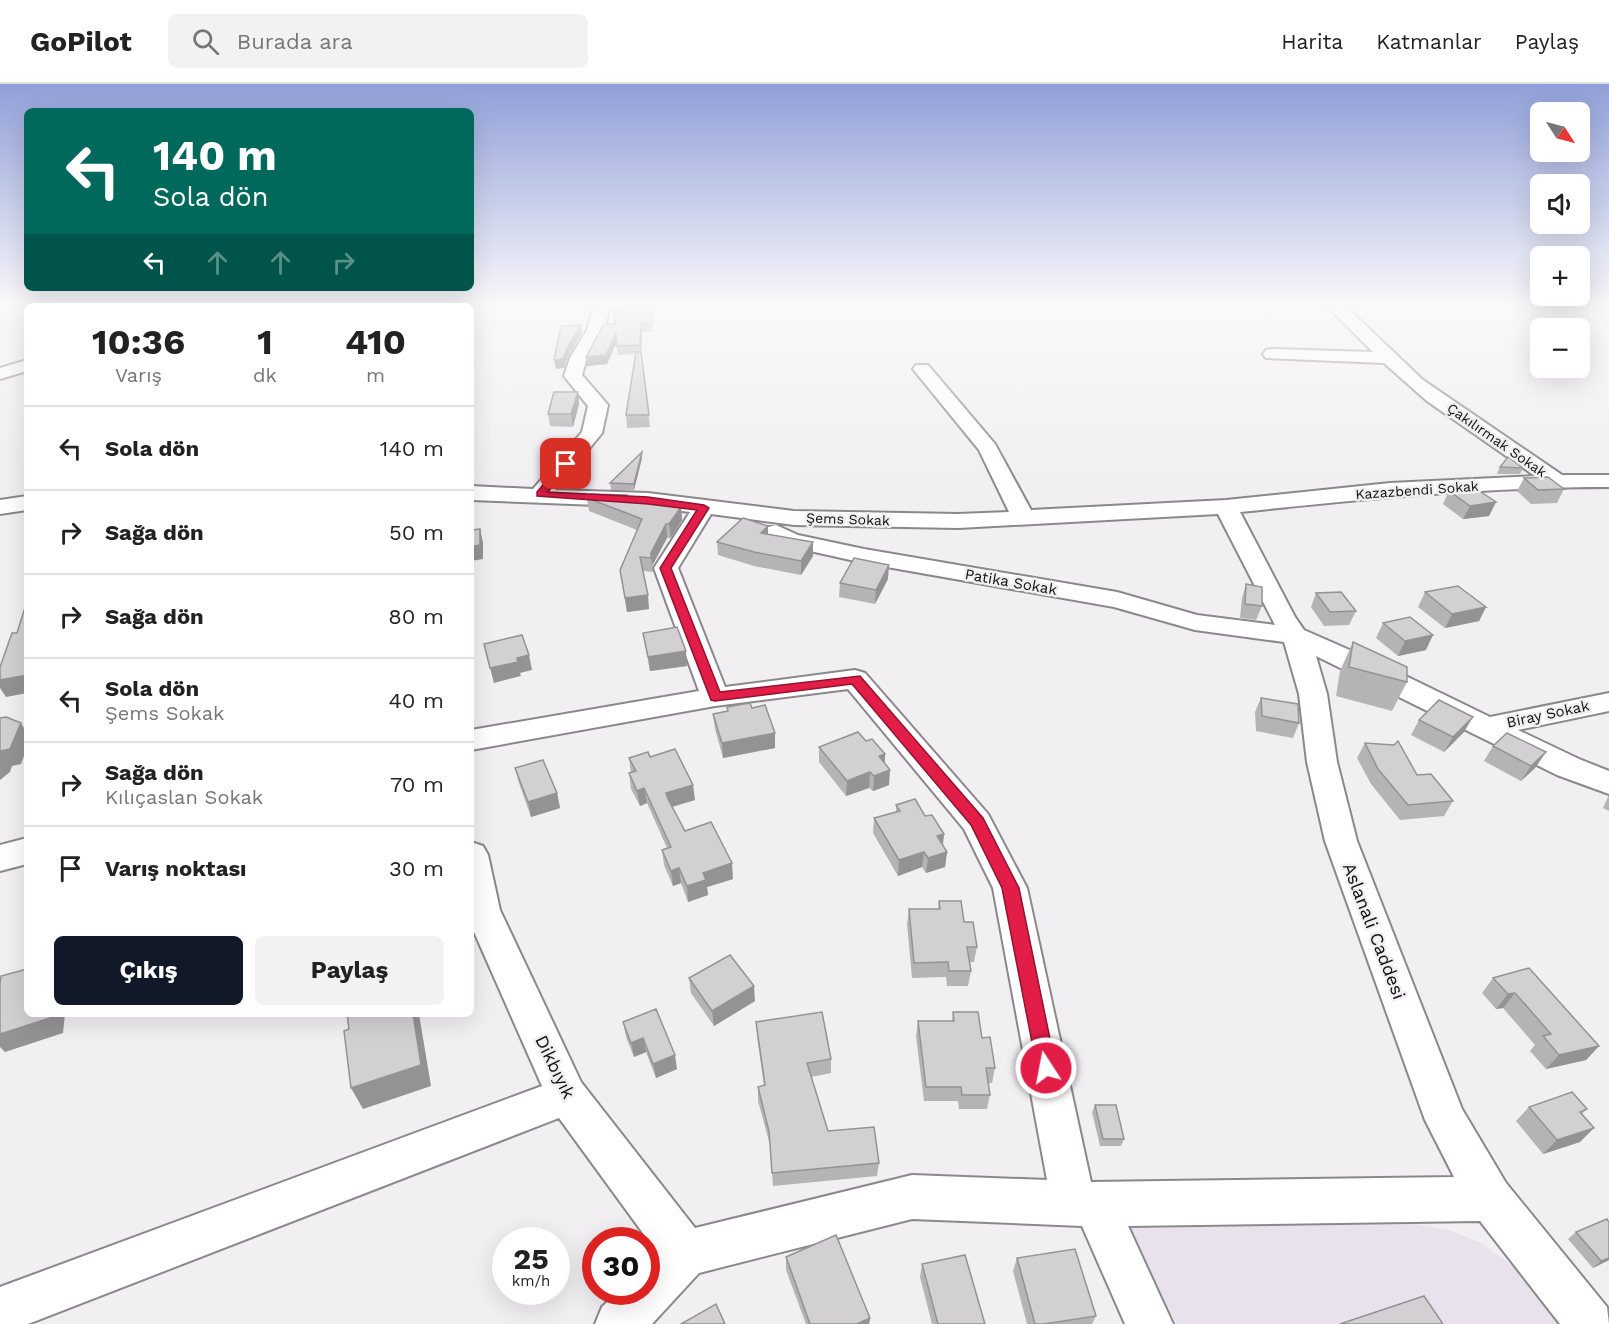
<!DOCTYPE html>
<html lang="tr">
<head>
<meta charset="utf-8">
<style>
	:root { --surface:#fff; --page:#f2f2f2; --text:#222; --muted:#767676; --line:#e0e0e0; --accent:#111827 }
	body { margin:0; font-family:"Work Sans",sans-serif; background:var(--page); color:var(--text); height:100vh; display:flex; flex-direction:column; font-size:22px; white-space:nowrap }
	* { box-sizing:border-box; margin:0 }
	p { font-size:20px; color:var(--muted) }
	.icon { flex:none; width:33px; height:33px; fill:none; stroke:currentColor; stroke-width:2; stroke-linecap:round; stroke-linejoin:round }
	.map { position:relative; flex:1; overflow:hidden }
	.details { position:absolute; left:24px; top:219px; width:450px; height:714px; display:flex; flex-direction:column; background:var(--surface); border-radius:9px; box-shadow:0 6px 24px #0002 }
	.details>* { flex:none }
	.top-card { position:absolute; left:24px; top:24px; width:450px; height:183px; border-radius:9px; box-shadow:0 6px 24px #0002; background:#00695c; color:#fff; overflow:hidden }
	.needle { width:39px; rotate:126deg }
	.buttons { position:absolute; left:1530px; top:18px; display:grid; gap:12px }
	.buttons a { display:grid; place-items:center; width:60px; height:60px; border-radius:9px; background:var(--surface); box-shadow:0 6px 24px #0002; font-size:30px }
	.speed { position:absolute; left:492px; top:1143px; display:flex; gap:12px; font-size:30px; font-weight:700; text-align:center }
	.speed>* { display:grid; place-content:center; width:78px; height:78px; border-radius:50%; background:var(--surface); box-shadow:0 6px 24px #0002; line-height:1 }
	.speed small { font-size:15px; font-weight:400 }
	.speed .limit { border:9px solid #d22; background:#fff; color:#111 }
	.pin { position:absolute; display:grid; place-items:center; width:51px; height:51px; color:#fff; margin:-26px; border-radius:12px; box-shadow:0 3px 9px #0006 }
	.me { position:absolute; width:66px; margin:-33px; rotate:349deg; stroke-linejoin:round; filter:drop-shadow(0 0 4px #0008) }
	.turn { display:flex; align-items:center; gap:21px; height:126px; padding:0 30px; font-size:27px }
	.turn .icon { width:78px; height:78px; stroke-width:2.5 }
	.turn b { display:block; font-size:42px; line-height:51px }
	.lanes { display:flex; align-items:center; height:57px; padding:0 30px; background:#0003; justify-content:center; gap:30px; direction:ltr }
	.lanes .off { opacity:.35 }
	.eta { display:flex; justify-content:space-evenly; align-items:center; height:102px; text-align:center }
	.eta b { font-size:36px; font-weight:700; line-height:42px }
	.primary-button { display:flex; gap:12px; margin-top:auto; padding:12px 30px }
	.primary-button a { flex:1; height:69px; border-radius:9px; background:var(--accent); color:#fff; font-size:24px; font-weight:700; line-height:69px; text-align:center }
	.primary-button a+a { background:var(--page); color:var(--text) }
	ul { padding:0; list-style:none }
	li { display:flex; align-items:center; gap:18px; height:84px; padding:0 30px; border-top:2px solid var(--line) }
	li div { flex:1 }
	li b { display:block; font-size:22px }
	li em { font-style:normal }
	header { display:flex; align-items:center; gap:36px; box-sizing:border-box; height:84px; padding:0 30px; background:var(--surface); border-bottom:2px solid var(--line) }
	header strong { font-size:28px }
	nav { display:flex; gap:33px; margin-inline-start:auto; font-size:21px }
	.search { width:420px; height:54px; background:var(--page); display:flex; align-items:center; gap:15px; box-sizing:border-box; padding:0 21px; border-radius:9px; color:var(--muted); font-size:22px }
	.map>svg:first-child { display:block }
	.built { fill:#e9e1ec }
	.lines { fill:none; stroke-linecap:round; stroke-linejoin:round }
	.minor-casing { stroke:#8a888c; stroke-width:4 }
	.minor { fill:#fff; fill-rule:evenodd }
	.wall { fill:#b5b3b6 }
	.shaded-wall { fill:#949294 }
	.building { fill:#d3d0d4; stroke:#949294; stroke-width:1.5 }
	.route { fill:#e11d48; stroke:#92132f; stroke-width:1.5 }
	.labels { text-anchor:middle; stroke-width:5; stroke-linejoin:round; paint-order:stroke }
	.far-street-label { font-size:14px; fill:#0f0e10; stroke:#f2eff3 }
	.street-label { font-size:15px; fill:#0f0e10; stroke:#f2eff3 }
	.near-street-label { font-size:18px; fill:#0f0e10; stroke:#f2eff3 }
</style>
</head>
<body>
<header>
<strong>GoPilot</strong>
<div class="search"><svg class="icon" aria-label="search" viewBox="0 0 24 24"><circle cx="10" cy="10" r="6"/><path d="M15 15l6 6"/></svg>Burada ara</div>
<nav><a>Harita</a><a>Katmanlar</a><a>Paylaş</a></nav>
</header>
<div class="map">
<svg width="1609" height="1240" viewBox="0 0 1609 1240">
	<rect width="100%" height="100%" fill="#f2eff3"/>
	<polygon class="built" points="1416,1140 1449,1146 1481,1159 1520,1187 1559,1240 1174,1240 1126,1144"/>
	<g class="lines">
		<defs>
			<g id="minor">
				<polygon points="181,218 203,218 199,222 178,222"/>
				<polygon points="407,218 462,218 457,222 412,222"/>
				<path d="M 595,218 L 611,218 L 604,246 L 587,274 L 582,291 L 608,321 L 602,349 L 555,406 L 648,409 L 794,427 L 958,430 L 1009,428 L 979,366 L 913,285 L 916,281 L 928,281 L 995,360 L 1031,426 L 1226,416 L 1390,399 L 1535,392 L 1427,317 L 1384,279 L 1266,274 L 1263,270 L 1266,266 L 1272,265 L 1373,268 L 1323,218 L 1341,218 L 1423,296 L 1562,391 L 1609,391 L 1609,403 C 1485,403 1363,415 1240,428 L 1295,533 L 1304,546 L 1377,578 L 1490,633 L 1609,609 L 1609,627 L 1518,646 L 1579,675 L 1609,687 L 1609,710 L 1557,691 L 1316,572 L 1327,610 L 1337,678 L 1357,757 L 1462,1025 L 1506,1099 L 1607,1223 L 1609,1240 L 1560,1240 L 1480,1137 L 1128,1142 L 1173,1240 L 1125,1240 L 1082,1142 L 912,1135 L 699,1189 L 652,1240 L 595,1240 L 602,1223 L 617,1208 L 646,1208 L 646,1177 L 656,1167 L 559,1034 L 28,1240 L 0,1240 L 0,1203 L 542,1002 L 471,841 L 471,758 L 483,762 L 488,771 L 500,826 L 581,998 L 695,1144 L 912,1091 L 1047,1096 L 993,804 L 964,745 L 848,605 L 715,622 L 471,666 L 471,646 L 699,607 L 654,484 L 690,428 L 648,423 L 471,416 L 471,402 L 533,405 L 582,348 L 588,322 L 564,292 L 570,274 L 587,246 ZM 711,430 L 794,441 L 958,444 L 1218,430 L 1275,541 L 1197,531 L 1117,508 L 864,465 L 798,451 L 776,441 L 768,443 L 764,448 L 768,453 L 783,461 L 864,479 L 1114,523 L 1195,546 L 1284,558 L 1299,610 L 1307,678 L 1325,757 L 1425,1036 L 1454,1093 L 1091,1098 L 1027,804 L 988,730 L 865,589 L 855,586 L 725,603 L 678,484 Z"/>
				<polygon points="27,276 27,287 0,295 0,284"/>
				<polygon points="27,412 27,426 0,430 0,416"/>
				<polygon points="27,754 27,780 0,787 0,761"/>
			</g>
		</defs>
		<use href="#minor" class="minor-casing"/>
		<use href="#minor" class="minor"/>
	</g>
	<g class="wall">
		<polygon points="225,218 320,218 313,222 244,222"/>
		<polygon points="623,218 653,218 652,248 642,248 641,269 650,343 627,344 626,331 636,270 618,271 616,259 607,280 587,282 615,240"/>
		<polygon points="784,218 803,218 803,221 785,221"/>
		<polygon points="578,308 579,320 573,343 550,342 548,330"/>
		<polygon points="642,368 642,374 634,406 611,406 610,399"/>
		<polygon points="1500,383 1523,384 1520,390 1497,390"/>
		<polygon points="1524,394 1564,405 1557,419 1531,420 1517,407"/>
		<polygon points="1449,407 1496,418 1489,432 1463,435 1443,420"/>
		<polygon points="627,411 627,414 681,423 682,436 671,454 667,454 652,482 653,488 643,487 649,525 627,528 620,486 637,446 589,427 587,414"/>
		<polygon points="768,442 768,450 813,458 813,472 801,491 754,482 718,471 717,458"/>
		<polygon points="888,495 875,520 839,513 840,499"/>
		<polygon points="1246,500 1262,522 1256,536 1240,534 1242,514"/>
		<polygon points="1425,508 1486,523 1479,537 1445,544 1418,523"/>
		<polygon points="1316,509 1356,527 1349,541 1324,542 1311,523"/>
		<polygon points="1383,539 1426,566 1398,572 1376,554"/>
		<polygon points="643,549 687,582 650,587"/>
		<polygon points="1353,558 1407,598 1392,627 1336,612 1340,587"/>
		<polygon points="1261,614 1299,639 1293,654 1256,647 1255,628"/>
		<polygon points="727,623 752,624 775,664 723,674 715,645 713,630 727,627"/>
		<polygon points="1419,636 1464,648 1444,668 1411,651"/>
		<polygon points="866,657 885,670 885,679 889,701 873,707 869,704 846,712 819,678 819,663"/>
		<polygon points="1365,659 1417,691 1453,717 1444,732 1400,736 1371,700 1357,674"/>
		<polygon points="1493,662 1536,683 1521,697 1484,677"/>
		<polygon points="650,673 695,716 672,723 685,747 733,795 707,803 708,811 688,818 681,799 673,802 664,781 662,766 667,764 647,719 640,722 631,705 629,689 631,689 629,674"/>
		<polygon points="515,684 557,709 560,724 531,733 519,699"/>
		<polygon points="1609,711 1609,727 1603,724"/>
		<polygon points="896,721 925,732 944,750 943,761 947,768 945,783 926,789 922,783 898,792 873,749 874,734 896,728"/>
		<polygon points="939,817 964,838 977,863 974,878 970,878 971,887 968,902 947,902 946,893 912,894 907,840 909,825 938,825"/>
		<polygon points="689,894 755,917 714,942 691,909"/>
		<polygon points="1493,894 1599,962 1586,976 1546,985 1530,967 1535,961 1503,924 1496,925 1482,909"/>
		<polygon points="953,928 982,954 995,984 992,999 988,999 990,1011 987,1025 959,1025 958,1017 924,1017 916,952 918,937 952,937"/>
		<polygon points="623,938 677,985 656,994 646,968 634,973 626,953"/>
		<polygon points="756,938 831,975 831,989 811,993 828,1047 879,1079 877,1092 773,1102 770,1061 758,1017 758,1003 764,1001 757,953"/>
		<polygon points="1095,1021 1124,1055 1121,1062 1100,1062 1092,1028"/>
		<polygon points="1529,1023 1587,1025 1582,1030 1580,1058 1543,1070 1516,1037"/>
		<polygon points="1576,1148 1609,1176 1593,1184 1568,1155"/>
		<polygon points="786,1173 870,1234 869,1240 806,1240 786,1186"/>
		<polygon points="1017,1174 1096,1232 1092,1240 1027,1240 1013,1187"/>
		<polygon points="922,1180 985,1240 932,1240 920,1193"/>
	</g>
	<g class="shaded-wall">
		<polygon points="155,218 169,218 165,222 151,222"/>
		<polygon points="293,218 320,218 313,222 291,222 290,220"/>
		<polygon points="652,218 653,218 652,248"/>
		<polygon points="641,239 642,248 641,270 640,261"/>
		<polygon points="581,241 582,249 568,273 564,284 556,285 554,276 567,264"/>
		<polygon points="616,249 617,258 607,280 587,282 586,273"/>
		<polygon points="578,308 579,320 573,343 571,330"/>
		<polygon points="642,368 642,374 634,406 634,400"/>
		<polygon points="1496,418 1489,432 1463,435 1470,422"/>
		<polygon points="681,423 682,436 671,454 669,440"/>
		<polygon points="666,440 667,454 652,482 651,469"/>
		<polygon points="768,442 768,456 761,449"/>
		<polygon points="480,445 483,459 483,475 471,477 471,463"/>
		<polygon points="813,458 813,472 801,491 801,477"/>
		<polygon points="889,481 888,495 875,520 876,506"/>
		<polygon points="648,511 649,525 627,528 625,514"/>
		<polygon points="1486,523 1479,537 1445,544 1452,530"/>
		<polygon points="1433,551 1426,566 1398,572 1405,557"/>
		<polygon points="686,567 687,582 650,587 648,573"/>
		<polygon points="529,571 532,586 520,589 521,592 494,599 490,584 517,574"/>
		<polygon points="27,591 27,609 6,613 0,604 0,596"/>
		<polygon points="1473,633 1464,648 1444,668 1453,653"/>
		<polygon points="21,639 27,649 27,664 21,680 12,682 10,688 0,696 0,671 1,667"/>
		<polygon points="775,649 775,664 723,674 722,659"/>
		<polygon points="1546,668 1536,683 1521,697 1531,682"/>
		<polygon points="885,670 884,685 879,672"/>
		<polygon points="890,686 889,701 873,707 874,692"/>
		<polygon points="870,688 869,704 846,712 847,697"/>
		<polygon points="693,701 695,716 668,724 666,709"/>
		<polygon points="644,704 647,719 640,722 637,707"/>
		<polygon points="557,709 560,724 531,733 528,718"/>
		<polygon points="944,750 942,765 937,752"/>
		<polygon points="924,768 922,783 898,792 899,776"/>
		<polygon points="947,768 945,783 926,789 928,774"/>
		<polygon points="732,779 733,795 707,803 708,811 688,818 687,802 703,789"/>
		<polygon points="679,784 681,799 673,802 671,787"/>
		<polygon points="754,902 755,917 714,942 712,927"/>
		<polygon points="1515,909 1503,924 1496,925 1508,910"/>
		<polygon points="50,930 65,930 63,949 5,968 0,963 0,950"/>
		<polygon points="413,930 419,930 431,1002 363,1025 351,1004"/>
		<polygon points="643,954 646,968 634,973 631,959"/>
		<polygon points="1599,962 1586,976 1546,985 1559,971"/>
		<polygon points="675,971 677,985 656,994 653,980"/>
		<polygon points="1594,1044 1580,1058 1543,1070 1557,1056"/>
		<polygon points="1609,1174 1609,1176 1593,1184 1601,1177"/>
		<polygon points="870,1234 869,1240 857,1240"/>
	</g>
	<g class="building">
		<polygon points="124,218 155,218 151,222 120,222"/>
		<polygon points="623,218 652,218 652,239 641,239 640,261 617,262 616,249 606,271 586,273 604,240 615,240 614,226 620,226"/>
		<polygon points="436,219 456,219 455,222 435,222"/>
		<polygon points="581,241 567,264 563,275 554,276 561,242"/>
		<polygon points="636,268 641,268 649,331 626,331"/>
		<polygon points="554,308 578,308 571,330 548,330"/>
		<polygon points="642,368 634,400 610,399"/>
		<polygon points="1508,373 1523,384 1500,383"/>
		<polygon points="1548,393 1564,405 1538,406 1524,394"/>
		<polygon points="1475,404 1496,418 1470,422 1449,407"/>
		<polygon points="591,410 627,411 624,414 681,423 669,440 666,440 651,469 651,474 640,473 648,511 625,514 620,486 642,435 587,414"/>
		<polygon points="743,434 768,442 761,449 813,458 801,477 754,468 717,458"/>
		<polygon points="480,445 480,461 471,463 471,446"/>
		<polygon points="854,474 889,481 876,506 840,499"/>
		<polygon points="1246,500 1262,503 1262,522 1245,520"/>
		<polygon points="1458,502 1486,523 1452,530 1425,508"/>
		<polygon points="1341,508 1356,527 1330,528 1316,509"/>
		<polygon points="27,517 27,591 0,596 0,583 12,549 17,549"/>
		<polygon points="1410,533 1433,551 1405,557 1383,539"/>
		<polygon points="677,543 686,567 648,573 643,549"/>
		<polygon points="522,551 529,571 517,574 518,578 490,584 484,560"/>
		<polygon points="1353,558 1407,583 1407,598 1349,583"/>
		<polygon points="1261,614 1298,620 1299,639 1262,632"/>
		<polygon points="1439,616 1473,633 1453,653 1419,636"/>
		<polygon points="750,619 752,624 765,621 775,649 722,659 713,630 728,627 727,623"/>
		<polygon points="6,633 21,639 10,665 1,667 0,671 0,634"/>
		<polygon points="858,648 866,657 872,655 885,670 879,672 890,686 874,692 870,688 847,697 819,663"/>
		<polygon points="1507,649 1546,668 1531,682 1493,662"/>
		<polygon points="1398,657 1417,691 1431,690 1453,717 1408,721 1378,685 1365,659 1394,661"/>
		<polygon points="675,665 693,701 666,709 668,715 685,747 711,738 732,779 703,789 706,796 687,802 679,784 671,787 662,766 671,763 644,704 637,707 629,689 636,687 629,674 648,668 650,673"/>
		<polygon points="543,676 557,709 528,718 515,684"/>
		<polygon points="915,715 925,732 932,731 944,750 937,752 947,768 928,774 924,768 899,776 874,734 900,727 896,721"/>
		<polygon points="939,817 961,817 964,838 973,838 977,863 967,863 971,887 949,887 948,878 914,879 909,825 940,825"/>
		<polygon points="730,871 754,902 712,927 689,894"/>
		<polygon points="1529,884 1599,962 1559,971 1543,952 1551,950 1515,909 1508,910 1493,894"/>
		<polygon points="27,885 27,930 50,930 50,934 0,950 0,900 1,892"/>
		<polygon points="656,925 675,971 653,980 643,954 631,959 623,938"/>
		<polygon points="822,928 831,975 807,979 828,1047 874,1043 879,1079 772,1089 769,1047 758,1003 765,1001 756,938"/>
		<polygon points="953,928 978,928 982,954 990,953 995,984 986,984 990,1011 962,1011 961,1003 926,1003 918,937 954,937"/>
		<polygon points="347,930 413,930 421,981 351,1004 344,947 349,945"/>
		<polygon points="1572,1008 1587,1025 1580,1028 1594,1044 1557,1056 1529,1023"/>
		<polygon points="1095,1021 1116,1021 1124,1055 1103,1055"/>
		<polygon points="1607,1135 1609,1138 1609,1174 1601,1177 1576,1148"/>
		<polygon points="836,1151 870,1234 857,1240 810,1240 786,1173"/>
		<polygon points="1075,1165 1096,1232 1044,1240 1035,1240 1017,1174"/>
		<polygon points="965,1171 985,1240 938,1240 922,1180"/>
		<polygon points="1424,1212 1443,1240 1340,1240"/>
		<polygon points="716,1220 725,1240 681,1240"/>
	</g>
	<linearGradient id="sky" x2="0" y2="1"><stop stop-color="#909fd8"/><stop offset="0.56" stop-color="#f9f8fa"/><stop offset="1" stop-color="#f9f8fa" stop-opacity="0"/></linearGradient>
	<rect width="1609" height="392" fill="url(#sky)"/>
	<polygon class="route" points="563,377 571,380 548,408 648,413 704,421 709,424 671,484 720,608 860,592 983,734 1019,804 1056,984 1053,990 1046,993 1039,990 1037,984 1002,804 971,741 852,600 715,617 711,616 660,484 697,426 648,420 537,412 537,408"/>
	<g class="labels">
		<g class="far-street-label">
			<text transform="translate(1497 356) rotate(35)" y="5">Çakılırmak Sokak</text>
			<text transform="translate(1417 406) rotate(-4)" y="5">Kazazbendi Sokak</text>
			<text transform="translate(848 435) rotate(2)" y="5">Şems Sokak</text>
		</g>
		<g class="street-label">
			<text transform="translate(1011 498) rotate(10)" y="5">Patika Sokak</text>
			<text transform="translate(1548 630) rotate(-12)" y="5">Biray Sokak</text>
		</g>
		<g class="near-street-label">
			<text transform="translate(1374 847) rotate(69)" y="6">Aslanali Caddesi</text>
			<text transform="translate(555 983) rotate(64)" y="6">Dikbıyık</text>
		</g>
	</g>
</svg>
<div class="buttons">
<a><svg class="needle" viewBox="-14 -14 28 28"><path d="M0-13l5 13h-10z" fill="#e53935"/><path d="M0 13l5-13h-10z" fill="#767676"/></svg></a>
<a><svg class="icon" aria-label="sound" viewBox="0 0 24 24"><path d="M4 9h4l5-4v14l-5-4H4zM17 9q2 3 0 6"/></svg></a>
<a>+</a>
<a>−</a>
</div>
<div class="speed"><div>25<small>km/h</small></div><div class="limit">30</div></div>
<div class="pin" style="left:566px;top:380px;background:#d93025"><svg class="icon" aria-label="arrive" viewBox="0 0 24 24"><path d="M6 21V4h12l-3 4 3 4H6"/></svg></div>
<svg class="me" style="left:1046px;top:984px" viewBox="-20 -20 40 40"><circle r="17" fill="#e11d48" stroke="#fff" stroke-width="3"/><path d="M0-11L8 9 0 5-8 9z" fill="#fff"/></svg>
<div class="top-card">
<div class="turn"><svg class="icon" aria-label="left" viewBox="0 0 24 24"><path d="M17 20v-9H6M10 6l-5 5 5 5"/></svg><div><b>140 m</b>Sola dön</div></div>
<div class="lanes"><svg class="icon" aria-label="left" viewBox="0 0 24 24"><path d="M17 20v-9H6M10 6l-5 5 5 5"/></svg><svg class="icon off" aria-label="ahead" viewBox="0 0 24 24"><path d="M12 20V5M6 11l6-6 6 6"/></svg><svg class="icon off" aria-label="ahead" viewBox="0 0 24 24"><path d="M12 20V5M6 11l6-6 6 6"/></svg><svg class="icon off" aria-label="right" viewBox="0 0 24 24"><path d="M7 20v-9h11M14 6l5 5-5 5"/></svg></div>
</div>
<section class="details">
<div class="eta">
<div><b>10:36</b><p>Varış</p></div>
<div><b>1</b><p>dk</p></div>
<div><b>410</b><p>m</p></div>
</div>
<ul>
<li><svg class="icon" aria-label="left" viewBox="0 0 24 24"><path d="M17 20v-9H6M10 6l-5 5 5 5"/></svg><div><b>Sola dön</b></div><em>140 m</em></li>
<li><svg class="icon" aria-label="right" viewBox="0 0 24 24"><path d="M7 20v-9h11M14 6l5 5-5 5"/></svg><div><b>Sağa dön</b></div><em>50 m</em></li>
<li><svg class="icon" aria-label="right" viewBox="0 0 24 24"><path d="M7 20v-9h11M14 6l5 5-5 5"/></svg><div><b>Sağa dön</b></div><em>80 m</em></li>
<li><svg class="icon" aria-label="left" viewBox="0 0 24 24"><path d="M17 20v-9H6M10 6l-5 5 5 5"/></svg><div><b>Sola dön</b><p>Şems Sokak</p></div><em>40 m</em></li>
<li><svg class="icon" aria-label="right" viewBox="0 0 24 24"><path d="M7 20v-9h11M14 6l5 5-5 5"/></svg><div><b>Sağa dön</b><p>Kılıçaslan Sokak</p></div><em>70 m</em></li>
<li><svg class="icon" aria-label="arrive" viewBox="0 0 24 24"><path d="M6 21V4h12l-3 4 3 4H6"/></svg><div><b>Varış noktası</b></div><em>30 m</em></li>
</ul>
<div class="primary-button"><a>Çıkış</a><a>Paylaş</a></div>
</section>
</div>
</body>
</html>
